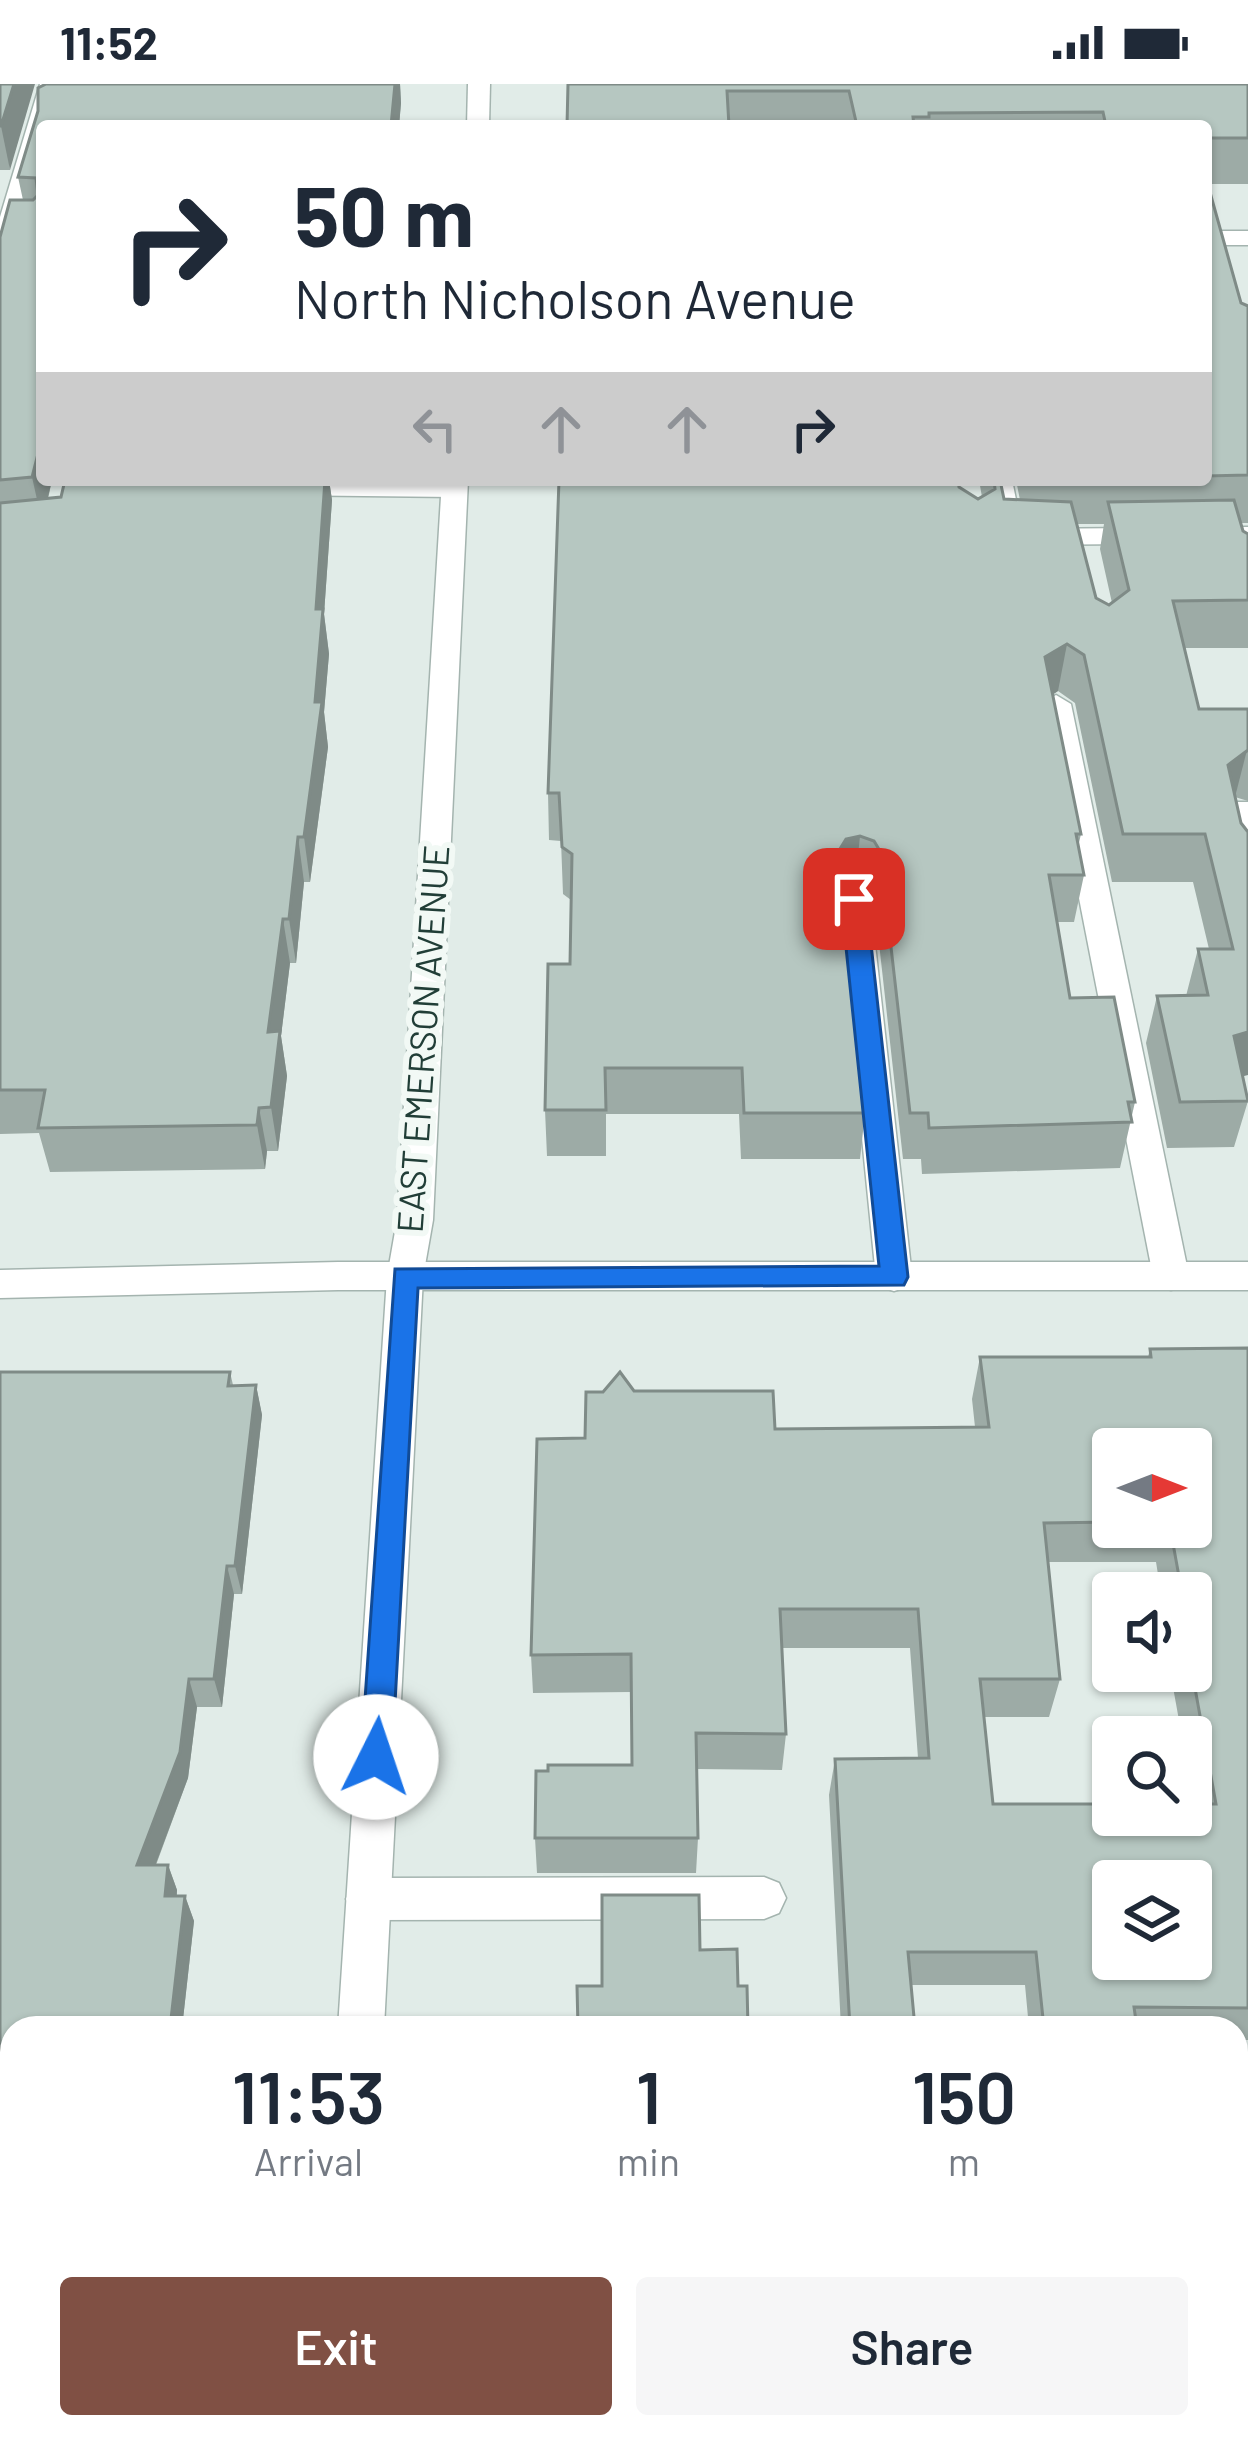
<!DOCTYPE html>
<html lang="en">
<head>
<meta charset="utf-8">
<style>
	:root { --surface:#fff; --page:#f6f6f7; --text:#1f2937; --muted:#747a83; --accent:#805044 }
	body { margin:0; font-family:Barlow,sans-serif; background:var(--page); color:var(--text); height:100vh; display:flex; flex-direction:column; font-size:45px; white-space:nowrap }
	* { box-sizing:border-box; margin:0 }
	p { font-size:39px; color:var(--muted) }
	.icon { flex:none; width:66px; height:66px; fill:none; stroke:currentColor; stroke-width:2; stroke-linecap:round; stroke-linejoin:round }
	.map { position:relative; flex:1; overflow:hidden }
	.drawer { position:absolute; left:0px; top:1932px; width:1248px; height:423px; display:flex; flex-direction:column; background:var(--surface); border-radius:36px 36px 0 0; box-shadow:0 3px 9px #0004 }
	.drawer>* { flex:none }
	.banner { position:absolute; left:36px; top:36px; width:1176px; height:366px; border-radius:12px; box-shadow:0 3px 9px #0004; background:#fff; color:var(--text); overflow:hidden }
	.needle { width:78px; rotate:90deg }
	.fabs { position:absolute; left:1092px; top:1344px; display:grid; gap:24px }
	.fabs a { display:grid; place-items:center; width:120px; height:120px; border-radius:12px; background:var(--surface); box-shadow:0 3px 9px #0004; font-size:60px }
	.pin { position:absolute; display:grid; place-items:center; width:102px; height:102px; color:#fff; margin:-51px; border-radius:24px; box-shadow:0 6px 18px #0006 }
	.me { position:absolute; width:132px; margin:-66px; rotate:4deg; stroke-linejoin:round; filter:drop-shadow(0 0 9px #0008) }
	.turn { display:flex; align-items:center; gap:42px; height:252px; padding:0 60px; font-size:54px }
	.turn .icon { width:156px; height:156px; stroke-width:2.5 }
	.turn b { display:block; font-size:84px; line-height:102px }
	.lanes { display:flex; align-items:center; height:114px; padding:0 60px; background:#0003; justify-content:center; gap:60px; direction:ltr }
	.lanes .off { opacity:.35 }
	.eta { display:flex; justify-content:space-evenly; align-items:center; height:204px; text-align:center }
	.eta b { font-size:72px; font-weight:600; line-height:84px }
	.cta { display:flex; gap:24px; margin-top:auto; padding:24px 60px }
	.cta a { flex:1; height:138px; border-radius:12px; background:var(--accent); color:#fff; font-size:48px; font-weight:600; line-height:138px; text-align:center }
	.cta a+a { background:var(--page); color:var(--text) }
	.status { display:flex; justify-content:space-between; align-items:center; height:84px; padding:0 60px; background:var(--surface); direction:ltr }
	.status svg { height:33px; fill:currentColor }
	.map>svg:first-child { display:block }
	.lines { fill:none; stroke-linecap:round; stroke-linejoin:round }
	.service-casing { stroke:#a4b4af; stroke-width:3 }
	.minor-casing { stroke:#a4b4af; stroke-width:3 }
	.tertiary-casing { stroke:#a4b4af; stroke-width:3 }
	.service { fill:#fff; fill-rule:evenodd }
	.minor { fill:#fff; fill-rule:evenodd }
	.tertiary { fill:#fff; fill-rule:evenodd }
	.wall { fill:#9daba6; fill-rule:evenodd }
	.shaded-wall { fill:#7f8b87 }
	.building { fill:#b6c7c1; stroke:#7f8b87; stroke-width:3; fill-rule:evenodd }
	.route { fill:#1a73e8; stroke:#114b97; stroke-width:3 }
	.labels { text-anchor:middle; stroke-width:12; stroke-linejoin:round; paint-order:stroke }
	.street-label { font-size:36px; fill:#213e37; stroke:#f2f9f5 }
</style>
</head>
<body>
<div class="status"><b>11:52</b><svg viewBox="0 0 49 12"><path d="M0 12V9h3v3zM5 12V6h3v6zM10 12V3h3v9zM15 12V0h3v12zM26 1h20v11H26zM47 4h2v5h-2z"/></svg></div>
<div class="map">
<svg width="1248" height="2354" viewBox="0 0 1248 2354">
	<rect width="100%" height="100%" fill="#e1ece8"/>
	<g class="lines">
		<defs>
			<g id="service">
				<polygon points="40,0 62,0 50,42 42,42 42,69 19,149 7,156 0,154 0,133"/>
				<polygon points="986,396 1012,396 1022,445 1248,443 1248,459 1010,461 996,453"/>
				<polygon points="284,397 454,397 467,405 454,413 274,411 271,405 274,399"/>
				<polygon points="1056,611 1071,620 1189,1192 1184,1202 1171,1206 1158,1202 1153,1192 1041,620"/>
				<polygon points="1235,718 1248,718 1248,795 1237,792 1232,784 1220,728"/>
				<polygon points="854,804 865,807 870,815 912,1193 907,1203 894,1207 881,1203 876,1193 838,815 843,807"/>
				<polygon points="764,1793 779,1799 786,1814 779,1829 764,1835 368,1836 353,1830 346,1815 353,1800 368,1794"/>
				<polygon points="1248,1987 1248,2078 1236,2078 1236,1988"/>
				<polygon points="1067,2343 1117,2343 1118,2354 1068,2354"/>
			</g>
			<g id="minor">
				<polygon points="42,141 42,155 0,156 0,142"/>
				<rect x="1206" y="147" width="42" height="14"/>
				<polygon points="338,1178 1248,1178 1248,1206 338,1206 0,1214 0,1186"/>
			</g>
			<g id="tertiary">
				<polygon points="468,0 490,0 489,42 467,42"/>
				<polygon points="442,396 468,396 433,1136 423,1193 384,1944 338,1944 387,1193 397,1136"/>
				<polygon points="313,2343 363,2343 362,2354 312,2354"/>
			</g>
		</defs>
		<use href="#service" class="service-casing"/>
		<use href="#minor" class="minor-casing"/>
		<use href="#tertiary" class="tertiary-casing"/>
		<use href="#service" class="service"/>
		<use href="#minor" class="minor"/>
		<use href="#tertiary" class="tertiary"/>
	</g>
	<g class="wall">
		<polygon points="0,0 10,86 0,86"/>
		<polygon points="46,0 400,0 401,19 399,42 42,42 42,396 52,396 48,415 61,413 65,396 329,396 332,416 324,530 329,570 324,628 328,663 310,798 304,798 296,879 290,879 281,952 287,992 278,1067 267,1067 265,1085 50,1088 39,1049 0,1050 0,153 10,116 23,116 18,93 38,27 38,4"/>
		<path d="M 568,0 L 1248,0 L 1248,100 L 1208,100 L 1241,219 L 1248,222 L 1248,439 L 1240,439 L 1243,447 L 1248,450 L 1248,564 L 1184,564 L 1199,625 L 1248,625 L 1248,717 L 1235,713 L 1243,993 L 1248,1017 L 1234,1063 L 1167,1064 L 1146,959 L 1157,912 L 1186,912 L 1198,865 L 1209,865 L 1193,798 L 1112,798 L 1075,619 L 1058,607 L 1052,611 L 1081,750 L 1078,763 L 1084,791 L 1074,838 L 1057,838 L 1070,914 L 1135,1018 L 1120,1084 L 922,1090 L 921,1075 L 903,1075 L 874,814 L 869,805 L 855,800 L 842,803 L 865,1029 L 860,1075 L 741,1075 L 739,1030 L 606,1030 L 606,1072 L 547,1072 L 545,1026 L 570,880 L 571,816 L 563,810 L 561,757 L 549,756 L 548,709 L 959,403 L 978,415 L 982,413 L 979,396 L 1000,396 L 1004,415 L 1020,416 L 1016,396 L 1206,396 L 1206,42 L 567,42 ZM 1076,440 L 1104,440 L 1100,465 L 1112,519 L 1109,521 L 1096,514 Z"/>
		<path d="M 1248,1264 L 1248,1956 L 1236,1956 L 1236,1944 L 1029,1944 L 1025,1901 L 911,1901 L 915,1944 L 841,1944 L 829,1711 L 835,1675 L 918,1674 L 910,1564 L 782,1564 L 786,1650 L 782,1686 L 697,1685 L 698,1754 L 696,1789 L 537,1789 L 535,1754 L 631,1681 L 631,1608 L 533,1609 L 531,1571 L 585,1354 L 634,1307 L 775,1345 L 975,1343 L 972,1315 L 980,1273 L 1148,1273 L 1150,1265 ZM 1113,1365 L 1191,1443 L 1113,1443 ZM 1048,1478 L 1156,1478 L 1161,1509 L 1191,1509 L 1191,1587 L 1173,1587 L 1171,1592 L 1182,1653 L 1191,1653 L 1191,1704 L 1194,1720 L 993,1720 L 984,1633 L 1049,1633 L 1060,1595 Z"/>
		<polygon points="0,1288 230,1288 233,1301 256,1301 262,1331 242,1510 234,1510 222,1623 197,1623 188,1694 156,1781 168,1781 177,1806 177,1812 185,1812 194,1837 182,1944 12,1944 12,2343 140,2343 139,2354 0,2354"/>
		<polygon points="1124,2343 1236,2343 1248,2354 1125,2354"/>
	</g>
	<g class="shaded-wall">
		<polygon points="14,0 35,0 10,86 1,42"/>
		<polygon points="393,0 400,0 401,19 399,42 391,42"/>
		<polygon points="42,354 42,396 52,396 42,438 32,393"/>
		<polygon points="325,396 329,396 332,416 324,530 329,570 324,628 328,663 310,798 304,753 315,618 316,525"/>
		<polygon points="1067,560 1058,607 1037,621 1045,573"/>
		<polygon points="1247,666 1235,713 1228,681"/>
		<polygon points="860,752 855,800 842,803 838,768 846,755"/>
		<polygon points="298,753 304,798 296,879 289,835"/>
		<polygon points="283,835 290,879 281,952 287,992 278,1067 271,1023 268,948"/>
		<polygon points="1248,948 1248,991 1221,998 1234,952"/>
		<polygon points="259,1024 267,1067 265,1085 257,1041"/>
		<polygon points="256,1301 262,1331 242,1510 235,1482"/>
		<polygon points="227,1482 234,1510 222,1623 214,1595"/>
		<polygon points="189,1595 197,1623 188,1694 146,1806 137,1781"/>
		<polygon points="168,1781 177,1806 174,1837 165,1812"/>
		<polygon points="185,1812 194,1837 182,1944 170,1944"/>
		<polygon points="127,2343 140,2343 139,2354 126,2354"/>
	</g>
	<g class="building">
		<polygon points="0,0 14,0 1,42 0,42"/>
		<polygon points="46,0 395,0 391,42 42,42 42,354 32,393 0,396 0,153 10,116 33,116 38,111 36,94 18,93 38,27 38,4"/>
		<polygon points="568,0 1248,0 1248,54 1206,54 1206,42 1106,42 1103,28 929,29 929,33 913,33 914,42 857,42 849,7 727,7 729,42 567,42"/>
		<polygon points="1206,94 1241,219 1248,222 1248,391 1206,392"/>
		<polygon points="65,396 325,396 316,525 323,525 315,618 322,618 304,753 298,753 289,835 283,835 268,948 280,947 271,1023 259,1024 257,1041 38,1044 45,1006 0,1006 0,419 61,413"/>
		<polygon points="559,396 958,396 959,403 978,415 995,405 994,396 1000,396 1004,415 1071,418 1096,514 1109,521 1129,506 1108,418 1234,416 1243,447 1248,450 1248,516 1173,517 1199,625 1248,625 1248,666 1228,681 1241,739 1248,748 1248,948 1234,952 1248,1017 1180,1018 1157,912 1208,911 1198,865 1233,865 1205,750 1123,750 1084,571 1067,560 1045,573 1081,750 1076,750 1084,791 1049,791 1070,914 1114,913 1135,1018 1128,1018 1132,1038 929,1044 928,1029 910,1029 880,767 874,757 860,752 846,755 838,768 865,1029 744,1029 742,984 605,984 606,1026 545,1026 548,880 570,880 572,770 562,763 559,709 548,709"/>
		<path d="M 1248,1264 L 1248,1924 L 1134,1923 L 1137,1944 L 1044,1944 L 1036,1868 L 908,1868 L 915,1944 L 850,1944 L 835,1675 L 929,1674 L 918,1525 L 780,1525 L 786,1650 L 696,1649 L 698,1754 L 535,1754 L 536,1687 L 548,1687 L 548,1681 L 632,1681 L 631,1570 L 531,1571 L 537,1355 L 585,1354 L 586,1308 L 603,1308 L 620,1288 L 634,1307 L 773,1307 L 775,1345 L 989,1343 L 980,1273 L 1151,1273 L 1150,1265 ZM 1113,1365 L 1191,1365 L 1191,1443 L 1170,1443 L 1182,1509 L 1191,1509 L 1191,1582 L 1216,1720 L 1191,1720 L 1191,1731 L 1113,1731 L 1113,1720 L 993,1720 L 980,1595 L 1060,1595 L 1044,1439 L 1113,1438 ZM 1113,1797 L 1191,1797 L 1191,1875 L 1113,1875 Z"/>
		<polygon points="0,1288 230,1288 228,1302 256,1301 235,1482 227,1482 214,1595 189,1595 180,1668 137,1781 168,1781 165,1812 185,1812 170,1944 12,1944 12,2343 127,2343 126,2354 0,2354"/>
		<polygon points="602,1811 699,1811 700,1866 737,1865 738,1902 747,1902 748,1944 578,1944 577,1902 602,1902"/>
		<polygon points="1236,2294 1248,2294 1248,2354 1144,2354 1143,2343 1236,2343"/>
		<polygon points="583,2343 952,2343 953,2354 583,2354"/>
	</g>
	<polygon class="route" points="854,807 866,815 908,1193 904,1201 418,1204 392,1673 388,1683 376,1688 365,1683 361,1673 395,1185 879,1182 841,815"/>
	<g class="labels">
		<g class="street-label">
			<text transform="translate(423 955) rotate(-86)" y="13">EAST EMERSON AVENUE</text>
		</g>
	</g>
</svg>
<div class="fabs">
<a><svg class="needle" viewBox="-14 -14 28 28"><path d="M0-13l5 13h-10z" fill="#e53935"/><path d="M0 13l5-13h-10z" fill="#747a83"/></svg></a>
<a><svg class="icon" aria-label="sound" viewBox="0 0 24 24"><path d="M4 9h4l5-4v14l-5-4H4zM17 9q2 3 0 6"/></svg></a>
<a><svg class="icon" aria-label="search" viewBox="0 0 24 24"><circle cx="10" cy="10" r="6"/><path d="M15 15l6 6"/></svg></a>
<a><svg class="icon" aria-label="layers" viewBox="0 0 24 24"><path d="M12 4l9 5-9 5-9-5zM3 14l9 5 9-5"/></svg></a>
</div>
<div class="pin" style="left:854px;top:815px;background:#d93025"><svg class="icon" aria-label="arrive" viewBox="0 0 24 24"><path d="M6 21V4h12l-3 4 3 4H6"/></svg></div>
<svg class="me" style="left:376px;top:1673px" viewBox="-20 -20 40 40"><circle r="19" fill="#fff"/><path d="M0-13L10 11 0 6-10 11z" fill="#1a73e8"/></svg>
<div class="banner">
<div class="turn"><svg class="icon" aria-label="right" viewBox="0 0 24 24"><path d="M7 20v-9h11M14 6l5 5-5 5"/></svg><div><b>50 m</b>North Nicholson Avenue</div></div>
<div class="lanes"><svg class="icon off" aria-label="left" viewBox="0 0 24 24"><path d="M17 20v-9H6M10 6l-5 5 5 5"/></svg><svg class="icon off" aria-label="ahead" viewBox="0 0 24 24"><path d="M12 20V5M6 11l6-6 6 6"/></svg><svg class="icon off" aria-label="ahead" viewBox="0 0 24 24"><path d="M12 20V5M6 11l6-6 6 6"/></svg><svg class="icon" aria-label="right" viewBox="0 0 24 24"><path d="M7 20v-9h11M14 6l5 5-5 5"/></svg></div>
</div>
<section class="drawer">
<div class="eta">
<div><b>11:53</b><p>Arrival</p></div>
<div><b>1</b><p>min</p></div>
<div><b>150</b><p>m</p></div>
</div>
<div class="cta"><a>Exit</a><a>Share</a></div>
</section>
</div>
</body>
</html>
